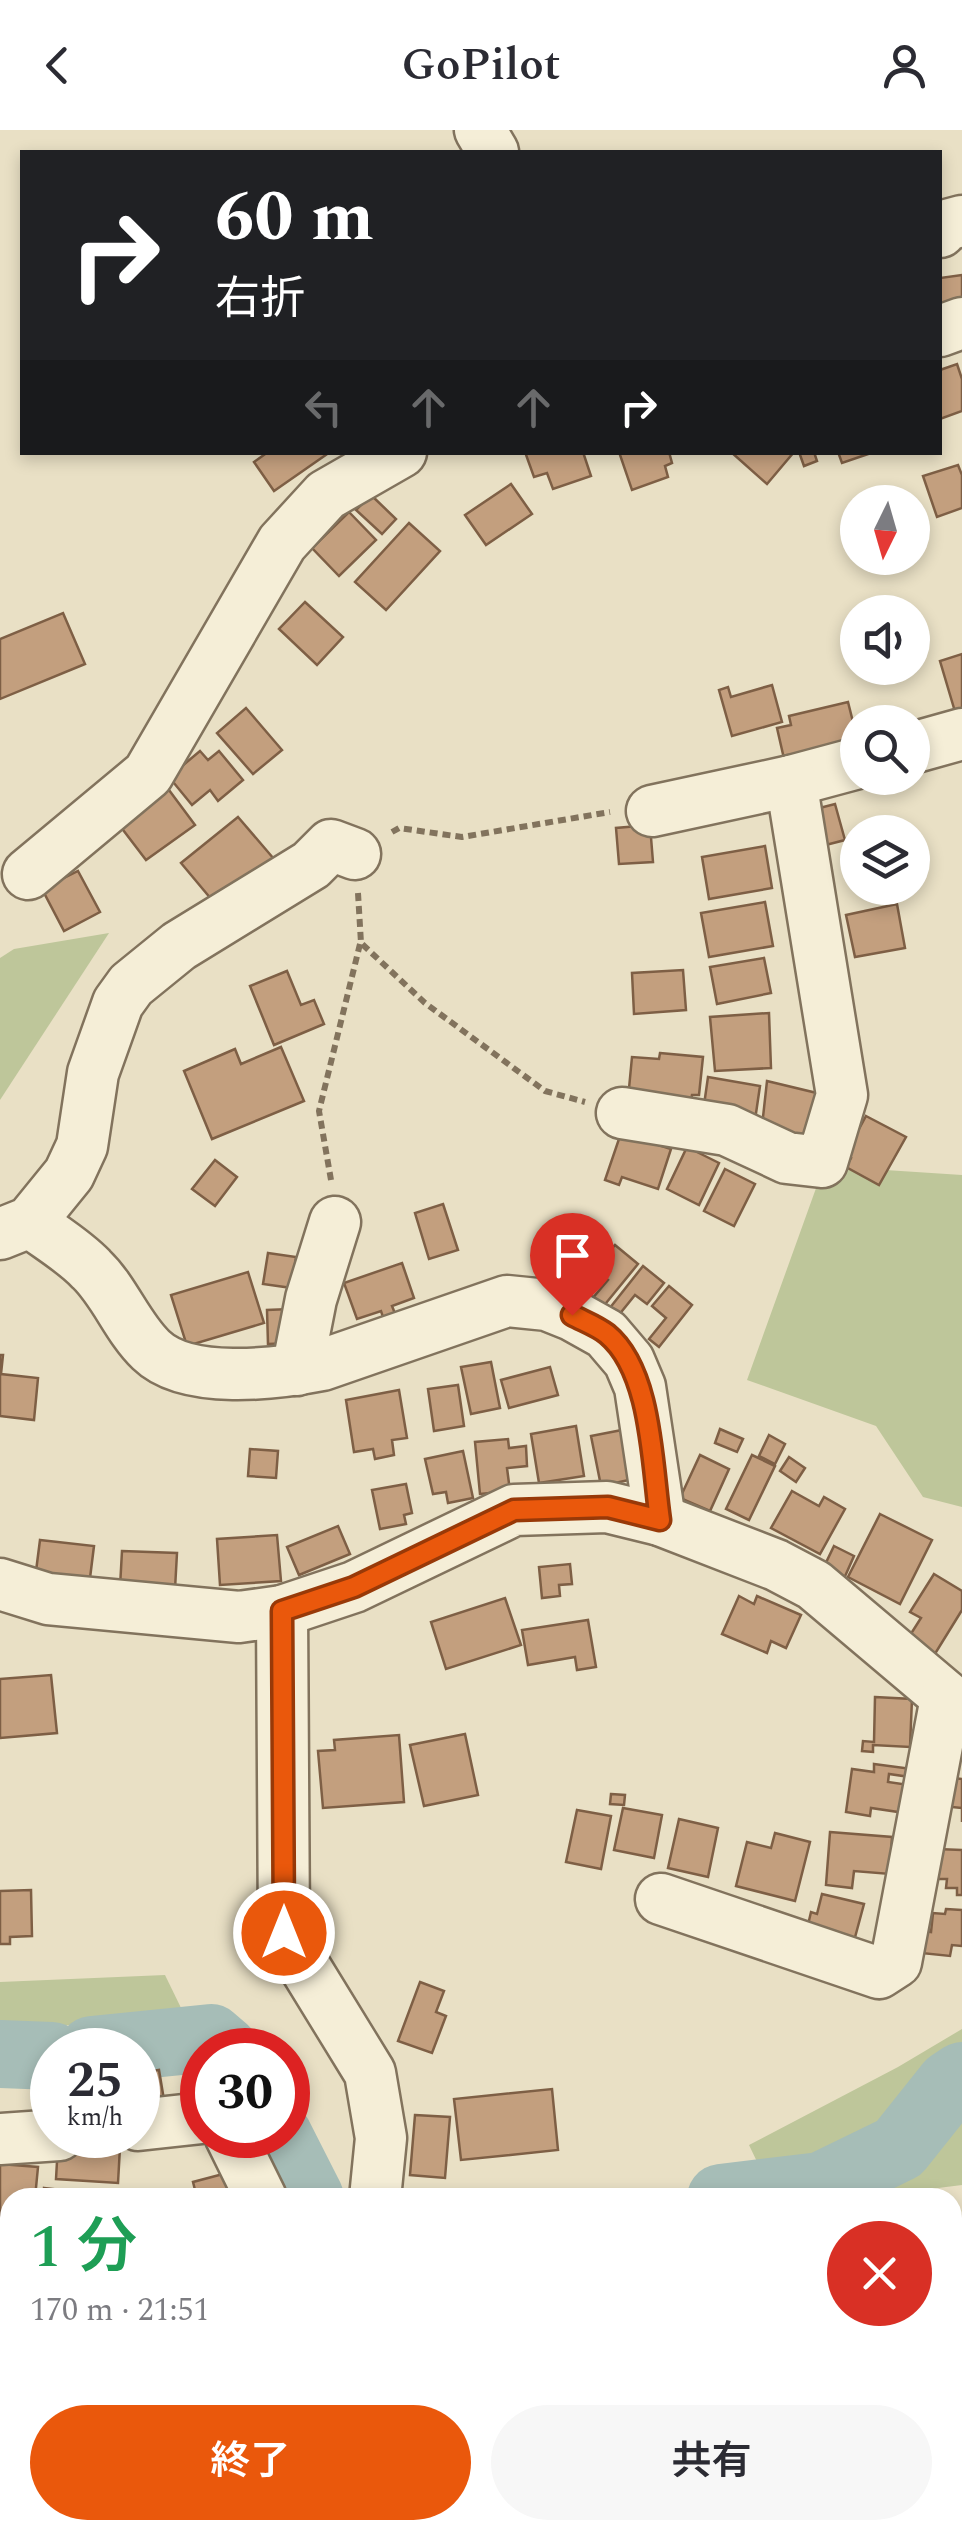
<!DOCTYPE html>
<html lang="ja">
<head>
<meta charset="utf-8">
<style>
	:root { --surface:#fff; --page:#f7f7f7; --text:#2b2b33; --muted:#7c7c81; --accent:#ea580c }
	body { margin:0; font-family:Spectral,"Noto Sans JP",serif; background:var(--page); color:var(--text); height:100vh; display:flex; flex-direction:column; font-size:38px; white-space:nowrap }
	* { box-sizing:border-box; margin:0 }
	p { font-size:32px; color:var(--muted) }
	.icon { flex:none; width:55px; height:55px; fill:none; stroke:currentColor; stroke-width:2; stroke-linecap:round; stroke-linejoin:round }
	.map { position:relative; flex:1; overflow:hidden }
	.panel { position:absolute; left:0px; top:2058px; width:962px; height:352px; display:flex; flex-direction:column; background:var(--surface); border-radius:30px 30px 0 0; box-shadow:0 5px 15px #0003 }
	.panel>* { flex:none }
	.hud { position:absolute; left:20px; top:20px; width:922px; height:305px; border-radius:0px; box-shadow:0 5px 15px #0003; background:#202124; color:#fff; overflow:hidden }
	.needle { width:65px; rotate:185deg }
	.buttons { position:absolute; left:840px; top:355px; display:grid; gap:20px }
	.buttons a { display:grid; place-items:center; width:90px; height:90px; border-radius:50%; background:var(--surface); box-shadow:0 5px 15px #0003; font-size:50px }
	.speed { position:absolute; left:30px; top:1898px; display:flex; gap:20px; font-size:50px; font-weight:700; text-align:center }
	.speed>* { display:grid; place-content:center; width:130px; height:130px; border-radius:50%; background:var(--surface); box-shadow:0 5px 15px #0003; line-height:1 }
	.speed small { font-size:25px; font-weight:400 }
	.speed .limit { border:15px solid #d22; background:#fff; color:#111 }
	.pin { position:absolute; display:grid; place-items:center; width:85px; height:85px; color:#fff; margin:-102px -42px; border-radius:50% 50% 50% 0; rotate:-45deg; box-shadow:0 0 10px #0007 }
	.pin .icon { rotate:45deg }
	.me { position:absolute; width:110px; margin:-55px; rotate:0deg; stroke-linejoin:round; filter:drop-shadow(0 0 8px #0008) }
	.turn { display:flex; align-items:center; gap:35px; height:210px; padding:0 30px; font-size:45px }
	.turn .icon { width:130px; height:130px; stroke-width:2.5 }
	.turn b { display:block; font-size:70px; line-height:85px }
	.lanes { display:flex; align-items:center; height:95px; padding:0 30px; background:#0003; justify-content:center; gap:50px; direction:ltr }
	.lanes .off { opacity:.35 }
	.round { display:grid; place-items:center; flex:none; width:105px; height:105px; border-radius:52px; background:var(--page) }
	.overview { display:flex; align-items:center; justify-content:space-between; height:170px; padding:0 30px }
	h1 { font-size:60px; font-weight:600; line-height:75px; color:#1e9e55 }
	.cta { display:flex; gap:20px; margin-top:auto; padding:20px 30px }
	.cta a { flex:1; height:115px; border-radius:60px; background:var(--accent); color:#fff; font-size:40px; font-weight:600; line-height:115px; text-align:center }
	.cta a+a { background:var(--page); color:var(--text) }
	header { display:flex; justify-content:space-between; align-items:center; height:130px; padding:0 30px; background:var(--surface); font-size:45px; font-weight:600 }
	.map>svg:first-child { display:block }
	.green { fill:#bec69a }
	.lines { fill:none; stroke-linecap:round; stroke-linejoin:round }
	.river { stroke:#a6bdb7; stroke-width:68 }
	.building { fill:#c39f7e; stroke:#7e5f45; stroke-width:2.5 }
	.minor-casing { stroke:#82735d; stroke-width:55 }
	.path { stroke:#82735d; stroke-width:6; stroke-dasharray:8 5; stroke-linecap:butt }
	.minor { stroke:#f5eed7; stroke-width:50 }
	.route-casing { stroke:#983908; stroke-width:25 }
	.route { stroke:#ea580c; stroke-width:18 }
</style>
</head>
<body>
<header><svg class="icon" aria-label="back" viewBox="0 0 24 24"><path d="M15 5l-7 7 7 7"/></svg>GoPilot<svg class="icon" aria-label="person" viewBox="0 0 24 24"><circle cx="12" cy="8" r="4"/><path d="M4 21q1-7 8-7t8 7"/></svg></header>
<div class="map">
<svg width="962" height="2409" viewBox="0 0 962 2409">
	<rect width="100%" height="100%" fill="#e9e0c5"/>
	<g class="green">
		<polygon points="109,803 0,970 0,828 14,819"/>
		<polygon points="824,1036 962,1045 962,1377 923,1367 876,1296 747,1250"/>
		<polygon points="165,1845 183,1882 0,1903 0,1852"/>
		<polygon points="962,1899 962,2055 866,2067 774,2067 749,2015 898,1937"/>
	</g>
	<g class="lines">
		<g class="river">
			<polyline points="92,1920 211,1908 225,1920"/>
			<polyline points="0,1924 52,1926"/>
			<polyline points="278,2005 310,2068"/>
			<polyline points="721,2068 821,2056 899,2018 950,1954 962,1946"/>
		</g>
	</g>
	<g class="building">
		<polygon points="962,145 962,188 940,191 940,148"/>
		<polygon points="957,234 962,249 962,281 940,289 940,240"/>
		<polygon points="268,322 330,322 274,361 254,332"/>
		<polygon points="525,322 583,322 591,346 553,359 547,343 534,347"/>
		<polygon points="619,322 669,322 672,333 665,336 668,347 632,360"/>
		<polygon points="731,322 794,322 767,354"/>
		<polygon points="799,322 814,322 817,331 804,336"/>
		<polygon points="838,322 874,322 842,333"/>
		<polygon points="958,335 962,345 962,378 937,387 923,346"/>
		<polygon points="511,354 532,384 486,415 465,385"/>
		<polygon points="371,365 396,389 382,404 356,380"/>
		<polygon points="349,382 376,410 339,446 312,418"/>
		<polygon points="409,393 440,421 386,480 355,452"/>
		<polygon points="305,472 343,507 317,535 279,499"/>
		<polygon points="63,483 85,534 0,569 0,509"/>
		<polygon points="962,524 962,583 956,585 940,531"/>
		<polygon points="772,555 782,592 732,606 719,560 728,557 731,567"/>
		<polygon points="848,572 858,612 785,633 777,598 791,595 789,586"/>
		<polygon points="246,578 282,620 253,644 217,603"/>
		<polygon points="200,621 208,630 219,621 243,650 218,671 210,660 192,675 169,647"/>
		<polygon points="166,656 195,695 146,730 117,692"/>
		<polygon points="835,674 845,710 818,717 808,681"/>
		<polygon points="238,687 274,729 217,776 181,733"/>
		<polygon points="650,695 653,732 619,734 616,698"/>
		<polygon points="765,716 772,758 709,769 702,727"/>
		<polygon points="78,741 100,782 64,801 42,759"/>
		<polygon points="765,772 773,816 709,827 701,783"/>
		<polygon points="897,774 905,818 855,827 846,785"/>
		<polygon points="764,828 771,863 717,874 710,837"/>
		<polygon points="683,840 686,880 634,884 632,843"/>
		<polygon points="287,841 301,875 314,870 324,894 274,915 250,856"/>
		<polygon points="769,883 771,938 715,941 710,887"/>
		<polygon points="281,917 304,971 212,1009 184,941 235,919 241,934"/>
		<polygon points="660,923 703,927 699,965 692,965 690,975 628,969 632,927 659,929"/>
		<polygon points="708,947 760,956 755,990 703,982"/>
		<polygon points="767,951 825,965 809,1008 761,1005"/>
		<polygon points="866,986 906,1007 879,1055 846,1037 851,1028 845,1025"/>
		<polygon points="621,1003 671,1019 658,1059 622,1047 619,1055 605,1050"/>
		<polygon points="687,1017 719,1033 699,1075 667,1059"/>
		<polygon points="215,1030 237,1047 215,1076 192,1059"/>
		<polygon points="725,1039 755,1054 734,1096 704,1081"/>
		<polygon points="443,1074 458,1120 429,1129 415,1083"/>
		<polygon points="583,1095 607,1114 589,1136 577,1126 551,1157 540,1148"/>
		<polygon points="615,1115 638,1134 602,1178 592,1169 608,1150 594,1139"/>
		<polygon points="268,1123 296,1127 292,1158 263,1154"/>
		<polygon points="402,1133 414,1168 392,1176 396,1186 384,1190 381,1181 357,1189 344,1153"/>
		<polygon points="643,1136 664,1153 647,1174 635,1165 618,1186 609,1179"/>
		<polygon points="248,1142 264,1193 187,1216 171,1165"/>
		<polygon points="669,1156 692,1175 659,1217 649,1209 666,1188 652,1176"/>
		<polygon points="290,1179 291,1213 268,1214 267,1180"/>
		<polygon points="0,1225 3,1225 1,1244 38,1248 34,1290 0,1286"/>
		<polygon points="491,1232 500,1278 471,1284 461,1237"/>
		<polygon points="550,1237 558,1265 509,1278 501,1250"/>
		<polygon points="458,1255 464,1296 434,1301 428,1259"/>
		<polygon points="399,1260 407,1308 392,1310 394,1325 375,1329 373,1319 354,1322 346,1270"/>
		<polygon points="576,1296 584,1346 539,1353 531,1304"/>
		<polygon points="627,1299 638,1348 601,1356 591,1306"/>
		<polygon points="720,1299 743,1309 737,1322 715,1313"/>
		<polygon points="769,1305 785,1314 775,1334 759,1326"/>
		<polygon points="508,1309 509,1318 526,1316 527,1336 507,1338 510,1361 480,1364 475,1312"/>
		<polygon points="250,1319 278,1321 276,1348 248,1346"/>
		<polygon points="463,1321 473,1368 448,1373 446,1362 433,1364 425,1329"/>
		<polygon points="700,1325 729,1339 710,1381 680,1368"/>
		<polygon points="752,1325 775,1336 749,1390 726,1379"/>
		<polygon points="789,1327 805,1338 796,1352 780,1341"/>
		<polygon points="406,1354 412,1383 404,1385 406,1394 380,1399 372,1360"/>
		<polygon points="792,1361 819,1376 824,1367 845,1379 820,1424 771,1398"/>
		<polygon points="880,1384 932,1410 900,1474 848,1447"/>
		<polygon points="338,1396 350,1424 299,1445 287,1417"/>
		<polygon points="277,1405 281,1451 220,1455 217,1409"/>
		<polygon points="40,1410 94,1416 89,1456 35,1449"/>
		<polygon points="834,1416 854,1426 842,1453 821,1443"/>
		<polygon points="122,1421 177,1423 175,1459 120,1457"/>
		<polygon points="570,1434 572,1454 559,1455 560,1466 542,1468 539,1437"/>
		<polygon points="934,1444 962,1461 962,1480 933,1527 907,1510 921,1488 910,1482"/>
		<polygon points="739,1466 754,1474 757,1466 801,1485 786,1518 771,1511 767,1523 722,1504"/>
		<polygon points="505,1468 521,1515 446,1539 431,1492"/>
		<polygon points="588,1490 596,1537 577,1540 575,1527 528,1535 522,1500"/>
		<polygon points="51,1545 57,1603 0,1608 0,1549"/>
		<polygon points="875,1567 912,1569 910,1617 873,1615 873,1622 862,1621 863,1611 874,1612"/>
		<polygon points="465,1604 478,1665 424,1676 410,1615"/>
		<polygon points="399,1605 404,1672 323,1678 318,1621 335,1620 334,1610"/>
		<polygon points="874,1634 912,1639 910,1647 889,1644 888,1652 909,1655 905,1683 871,1678 870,1686 846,1682 852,1639 874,1642"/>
		<polygon points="944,1647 962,1649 962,1692 962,1678 941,1676"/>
		<polygon points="611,1664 625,1665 624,1675 610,1674"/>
		<polygon points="623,1678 662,1685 654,1728 614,1720"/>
		<polygon points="577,1680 611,1686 601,1739 566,1732"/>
		<polygon points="679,1689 718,1698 708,1747 668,1738"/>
		<polygon points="830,1702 892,1707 890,1744 854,1741 852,1758 826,1755"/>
		<polygon points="775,1703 810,1712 795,1771 736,1756 747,1712 771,1718"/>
		<polygon points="937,1719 962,1720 962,1765 957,1765 957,1758 946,1758 947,1749 936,1749"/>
		<polygon points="31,1760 32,1806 10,1807 10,1814 0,1814 0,1761"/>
		<polygon points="822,1764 864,1774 854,1811 807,1799 811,1782 817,1784"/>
		<polygon points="946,1779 962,1780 962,1816 952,1815 950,1826 921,1823 924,1801 931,1802 933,1783 945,1784"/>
		<polygon points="420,1852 444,1861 436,1882 446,1886 432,1923 398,1911"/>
		<polygon points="159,1940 165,1976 138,1973 138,1943"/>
		<polygon points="552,1959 558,2020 461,2030 454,1969"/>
		<polygon points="415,1985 450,1987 445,2048 410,2045"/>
		<polygon points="58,2014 120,2017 118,2053 56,2049"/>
		<polygon points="0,2034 38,2037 35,2068 10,2068 10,2088 0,2087"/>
		<polygon points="238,2040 245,2068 197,2068 193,2052"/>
		<polygon points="44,2058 97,2064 97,2068 43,2068"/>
		<polygon points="0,2119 10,2120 10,2156 0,2155"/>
		<polygon points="0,2175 10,2176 9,2230 0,2229"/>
		<polygon points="952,2342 962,2344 962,2406 930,2400 952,2400"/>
	</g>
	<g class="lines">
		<defs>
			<g id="minor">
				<polyline points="480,0 493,22"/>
				<polyline points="940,102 947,95 962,91"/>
				<polyline points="940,201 962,193"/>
				<polyline points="912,618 962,604"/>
				<polyline points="652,681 791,651 858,633"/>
				<polyline points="28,744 148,644 282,413 326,365 401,322"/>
				<polyline points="622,983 727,1000 787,1028 822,1032 842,965 791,651"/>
				<path d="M 30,1092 C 50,1107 74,1121 91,1139 C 115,1162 127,1197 151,1220 C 187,1255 276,1244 322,1235 L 507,1171 L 547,1175 L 572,1185 L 606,1204 L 629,1231 L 640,1257 L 660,1390"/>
				<polyline points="0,1104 30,1092 69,1044 82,1016 93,943 118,873 131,855 179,816 311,735 331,715 355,724"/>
				<polyline points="297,1240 311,1169 335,1092"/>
				<polyline points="0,1454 48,1469 239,1487 282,1481 354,1457 514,1380 607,1377 660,1390 776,1435 814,1455 962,1580"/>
				<polyline points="282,1481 284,1803 370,1943 381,2008 375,2068"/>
				<polyline points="661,1769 879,1843 896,1832 946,1568"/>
				<polyline points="138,1995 202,1988"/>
				<polyline points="230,2005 261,2068"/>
				<polyline points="0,2009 59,2005"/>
				<polyline points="730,2400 804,2409"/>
			</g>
		</defs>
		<use href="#minor" class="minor-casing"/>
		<g class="path">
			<polyline points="392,702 399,698 462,707 610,682"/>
			<polyline points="358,763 361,813 425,873 545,961 585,972"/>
			<polyline points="331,1050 319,981 360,814"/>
		</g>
		<use href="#minor" class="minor"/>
	</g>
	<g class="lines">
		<defs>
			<path id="route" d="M 284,1803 L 282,1481 L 354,1457 L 514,1380 L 608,1377 L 660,1390 C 652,1335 652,1241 607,1204 C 597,1196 583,1191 572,1185"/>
		</defs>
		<use href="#route" class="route-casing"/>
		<use href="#route" class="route"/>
	</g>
</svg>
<div class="buttons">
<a><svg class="needle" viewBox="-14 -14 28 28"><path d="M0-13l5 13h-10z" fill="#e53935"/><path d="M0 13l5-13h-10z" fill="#7c7c81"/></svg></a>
<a><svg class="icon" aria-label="sound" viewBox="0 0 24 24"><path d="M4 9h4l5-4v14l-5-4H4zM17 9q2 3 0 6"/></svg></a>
<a><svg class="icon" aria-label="search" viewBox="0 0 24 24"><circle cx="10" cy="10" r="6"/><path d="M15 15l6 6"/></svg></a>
<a><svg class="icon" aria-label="layers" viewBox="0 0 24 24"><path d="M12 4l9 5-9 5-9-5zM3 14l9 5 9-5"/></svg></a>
</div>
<div class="speed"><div>25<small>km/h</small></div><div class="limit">30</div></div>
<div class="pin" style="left:572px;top:1185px;background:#d93025"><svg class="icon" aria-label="arrive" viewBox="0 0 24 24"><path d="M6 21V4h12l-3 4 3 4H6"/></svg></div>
<svg class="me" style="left:284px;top:1803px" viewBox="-20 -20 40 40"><circle r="17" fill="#ea580c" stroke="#fff" stroke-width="3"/><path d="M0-11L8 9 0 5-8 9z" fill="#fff"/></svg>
<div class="hud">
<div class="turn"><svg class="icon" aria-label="right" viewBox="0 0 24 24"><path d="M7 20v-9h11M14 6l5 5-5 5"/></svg><div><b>60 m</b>右折</div></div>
<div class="lanes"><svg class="icon off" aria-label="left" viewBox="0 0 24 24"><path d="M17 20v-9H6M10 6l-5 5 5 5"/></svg><svg class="icon off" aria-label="ahead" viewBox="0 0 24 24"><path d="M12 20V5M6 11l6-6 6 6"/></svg><svg class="icon off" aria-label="ahead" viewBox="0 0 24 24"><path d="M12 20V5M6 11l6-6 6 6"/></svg><svg class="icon" aria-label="right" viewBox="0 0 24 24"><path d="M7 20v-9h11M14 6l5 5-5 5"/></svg></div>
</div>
<section class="panel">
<div class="overview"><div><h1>1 分</h1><p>170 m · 21:51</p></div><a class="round" style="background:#d93025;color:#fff"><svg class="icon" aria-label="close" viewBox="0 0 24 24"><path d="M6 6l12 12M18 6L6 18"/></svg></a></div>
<div class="cta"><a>終了</a><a>共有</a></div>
</section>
</div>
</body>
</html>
